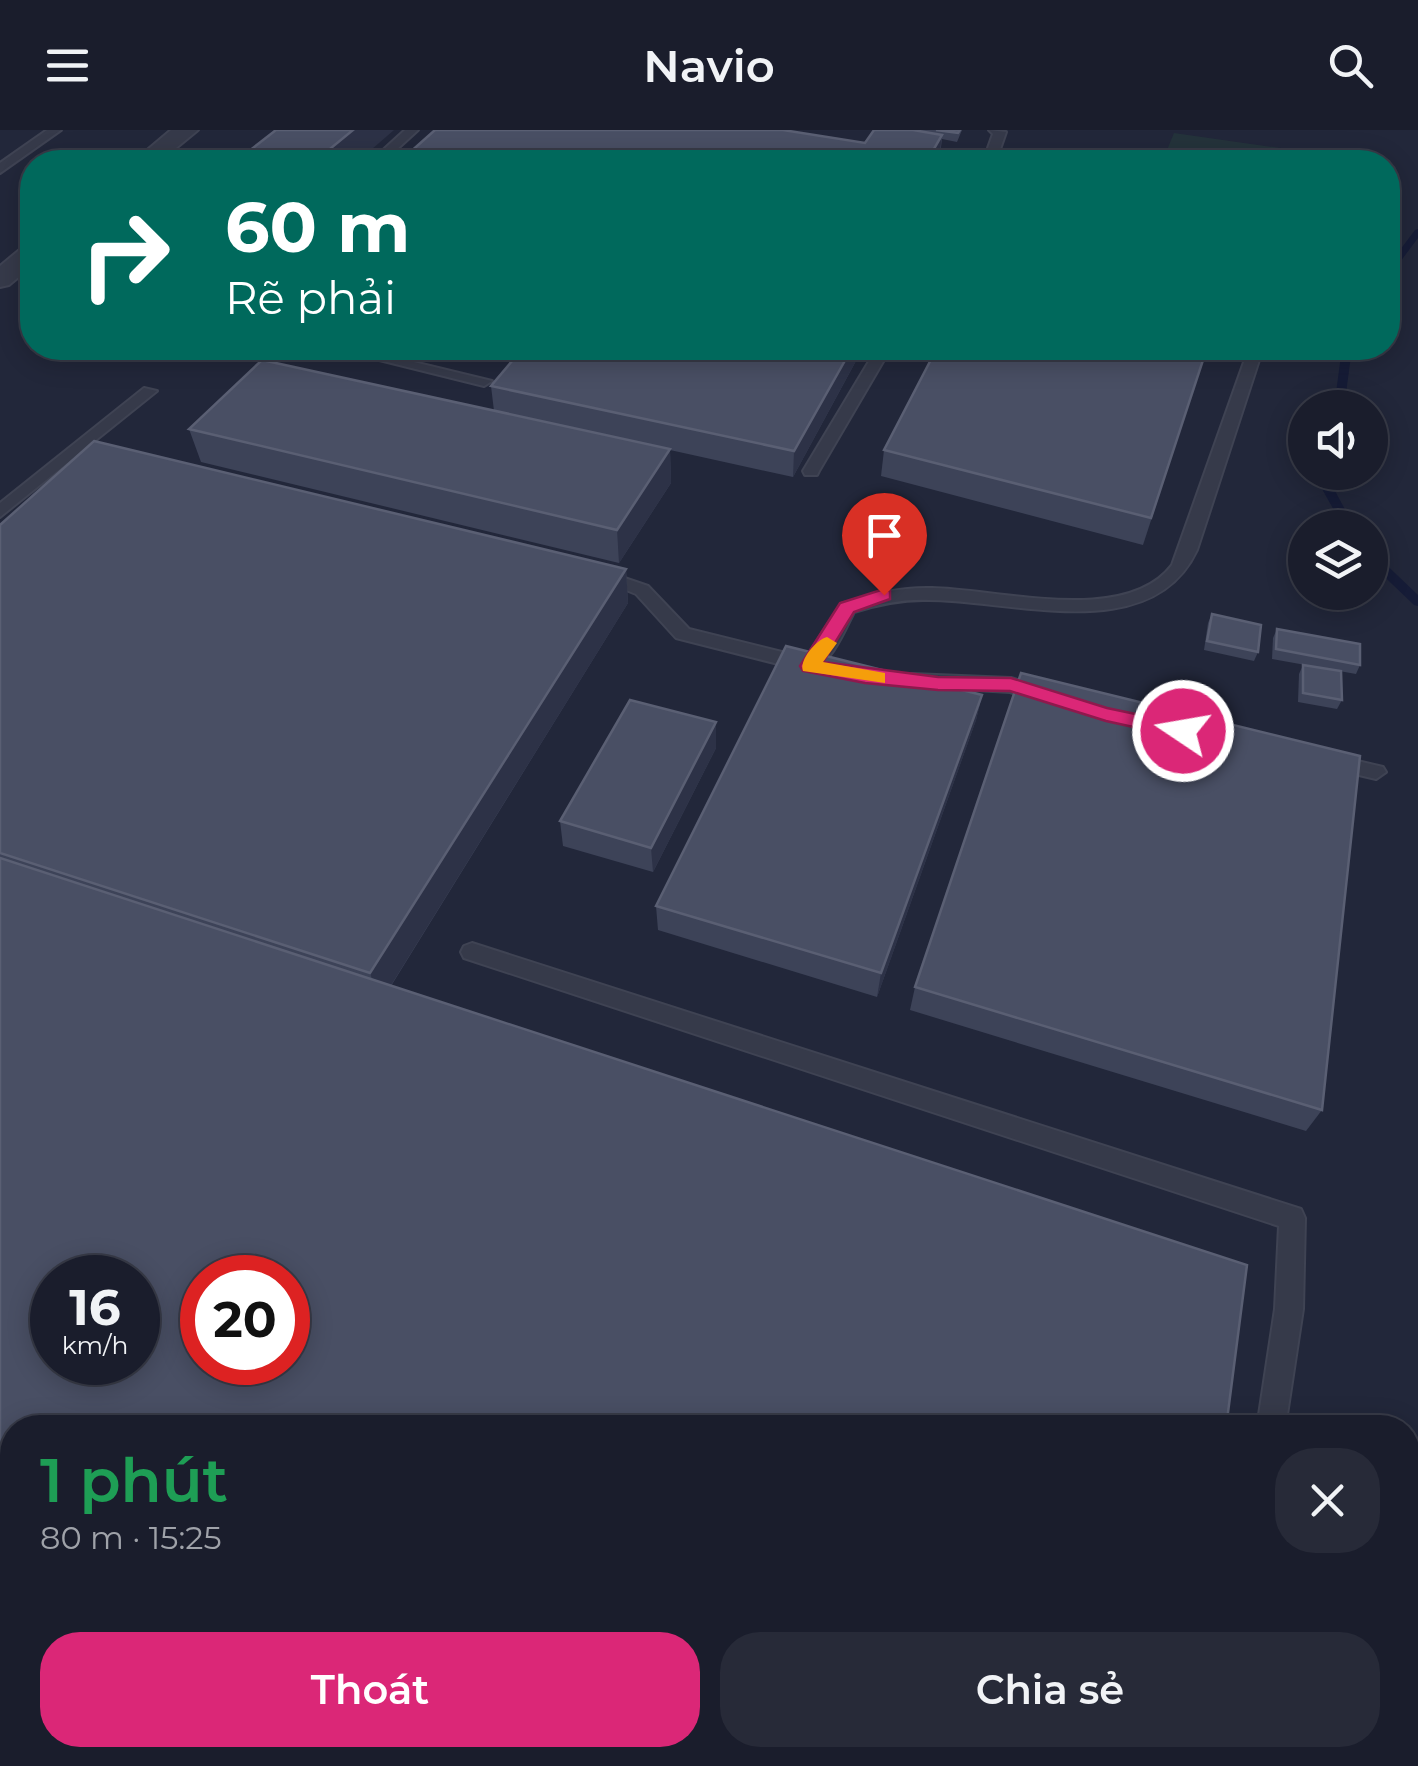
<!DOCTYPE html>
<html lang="vi">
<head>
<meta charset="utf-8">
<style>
	:root { --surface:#1a1d2c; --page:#272a38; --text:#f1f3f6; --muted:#9fa2a9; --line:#383b48; --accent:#db2777 }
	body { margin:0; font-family:Montserrat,sans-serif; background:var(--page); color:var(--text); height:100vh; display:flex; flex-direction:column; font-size:38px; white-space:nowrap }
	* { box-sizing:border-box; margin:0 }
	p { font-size:32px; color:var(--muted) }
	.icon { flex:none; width:55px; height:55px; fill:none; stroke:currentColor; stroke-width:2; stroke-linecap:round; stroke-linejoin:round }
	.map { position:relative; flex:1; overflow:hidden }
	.panel { position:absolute; left:0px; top:1285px; width:1420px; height:352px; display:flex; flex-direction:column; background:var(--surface); border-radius:40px 40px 0 0; box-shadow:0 5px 25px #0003,0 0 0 2px var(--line) }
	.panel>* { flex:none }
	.hud { position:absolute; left:20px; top:20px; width:1380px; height:210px; border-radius:40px; box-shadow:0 5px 25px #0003,0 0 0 2px var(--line); background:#00695c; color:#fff; overflow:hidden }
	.fabs { position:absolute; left:1288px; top:260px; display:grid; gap:20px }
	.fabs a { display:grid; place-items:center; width:100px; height:100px; border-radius:50%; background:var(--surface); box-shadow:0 5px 25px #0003,0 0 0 2px var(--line); font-size:50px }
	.speed { position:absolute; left:30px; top:1125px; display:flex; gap:20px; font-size:50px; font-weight:700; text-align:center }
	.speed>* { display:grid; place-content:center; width:130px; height:130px; border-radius:50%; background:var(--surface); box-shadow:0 5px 25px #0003,0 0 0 2px var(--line); line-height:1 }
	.speed small { font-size:25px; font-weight:400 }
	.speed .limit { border:15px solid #d22; background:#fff; color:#111 }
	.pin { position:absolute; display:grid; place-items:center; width:85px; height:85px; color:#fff; margin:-102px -42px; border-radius:50% 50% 50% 0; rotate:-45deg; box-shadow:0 0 10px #0007 }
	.pin .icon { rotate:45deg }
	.me { position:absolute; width:110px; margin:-55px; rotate:282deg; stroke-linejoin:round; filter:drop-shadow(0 0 8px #0008) }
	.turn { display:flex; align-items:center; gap:35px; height:210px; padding:0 40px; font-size:45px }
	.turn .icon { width:130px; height:130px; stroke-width:2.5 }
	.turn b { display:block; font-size:70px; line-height:85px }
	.round { display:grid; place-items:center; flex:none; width:105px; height:105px; border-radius:40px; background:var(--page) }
	.head { display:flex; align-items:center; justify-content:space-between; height:170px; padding:0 40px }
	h1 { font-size:60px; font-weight:600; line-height:75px; color:#1e9e55 }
	.action { display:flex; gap:20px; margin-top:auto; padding:20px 40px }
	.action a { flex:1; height:115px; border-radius:40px; background:var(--accent); color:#fff; font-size:40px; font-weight:600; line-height:115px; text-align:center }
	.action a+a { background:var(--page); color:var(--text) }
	header { display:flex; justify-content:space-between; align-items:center; height:130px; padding:0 40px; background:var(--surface); font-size:45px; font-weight:600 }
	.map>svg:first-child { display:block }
	.green { fill:#24333b }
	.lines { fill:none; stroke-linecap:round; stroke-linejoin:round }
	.stream { fill:#161c37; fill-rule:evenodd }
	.service-casing { stroke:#3f4353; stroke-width:4 }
	.minor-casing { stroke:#3f4353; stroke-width:4 }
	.service { fill:#363a4a; fill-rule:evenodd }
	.minor { fill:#363a4a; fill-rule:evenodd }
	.wall { fill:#3d4358 }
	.shaded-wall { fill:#2d3247 }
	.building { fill:#494f64; stroke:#5a5f73; stroke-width:2.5; fill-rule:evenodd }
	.route { fill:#db2777; stroke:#8e194d; stroke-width:2.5 }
	.slow { fill:#f59e0b }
</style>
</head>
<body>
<header><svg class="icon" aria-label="menu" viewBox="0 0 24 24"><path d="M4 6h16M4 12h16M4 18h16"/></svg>Navio<svg class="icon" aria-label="search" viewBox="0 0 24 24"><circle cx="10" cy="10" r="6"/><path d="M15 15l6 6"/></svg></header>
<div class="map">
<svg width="1418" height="1636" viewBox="0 0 1418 1636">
	<rect width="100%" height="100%" fill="#22273a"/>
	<polygon class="green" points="1174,3 1308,22 1304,32 1162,32"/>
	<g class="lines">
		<g class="stream">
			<polygon points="1418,99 1418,108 1391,144 1388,145 1388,136 1415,100"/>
			<polygon points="1342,218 1352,218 1344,278 1334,278"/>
			<polygon points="1324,342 1335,342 1334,359 1355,398 1344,398 1322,359"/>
			<polygon points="1370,422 1374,423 1418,465 1418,476 1414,475 1370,433"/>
		</g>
		<defs>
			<g id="service">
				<polygon points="47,0 61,0 0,43 0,33"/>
				<polygon points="405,0 418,0 383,32 370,32"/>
				<polygon points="989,0 1006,2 998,25 1025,32 983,32 993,4"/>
				<polygon points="331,218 356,218 492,251 484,256"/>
				<polygon points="877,218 891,218 819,341 817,345 805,345 803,341"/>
				<path d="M 1249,218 L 1263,218 L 1197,420 C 1152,517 1013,470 929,470 C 903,469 879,474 854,482 C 844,502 831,534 810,542 L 676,508 L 636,464 L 589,445 L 598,439 L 648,456 L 689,499 L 806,528 L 841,474 C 871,464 900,457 932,458 C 998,459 1126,496 1172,435 Z"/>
				<polygon points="144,258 157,261 0,387 0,373"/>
				<polygon points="912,544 1011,548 1050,560 1053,565 1043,572 1010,562 905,556 905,546"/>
				<polygon points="1332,625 1383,637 1386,642 1376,649 1325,637 1322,632"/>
				<polygon points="472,813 1301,1079 1305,1088 1303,1179 1285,1298 1257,1298 1275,1179 1279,1096 464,828 461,822 464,816"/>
				<polygon points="0,1387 12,1392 12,1422 0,1417"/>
				<polygon points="507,1625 561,1625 565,1636 511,1636"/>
				<rect x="1186" y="1625" width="32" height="11"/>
			</g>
			<g id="minor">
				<polygon points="171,0 198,0 159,32 133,32"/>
				<polygon points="32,115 32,136 9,155 0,157 0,136 23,117"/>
			</g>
		</defs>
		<use href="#service" class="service-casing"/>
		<use href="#minor" class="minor-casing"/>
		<use href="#service" class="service"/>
		<use href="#minor" class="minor"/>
	</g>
	<g class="wall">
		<polygon points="874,0 962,0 957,12 942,9 940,25 957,28 956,32 399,32 865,13"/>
		<polygon points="493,218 863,218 793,347 670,320 671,353 619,433 201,332 189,299 494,281 491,256 518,223"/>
		<polygon points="1207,218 1143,415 881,346 884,320"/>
		<polygon points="0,395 626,439 628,473 391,856 12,1298 12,1329 0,1323"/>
		<polygon points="1212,484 1258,522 1254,531 1204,520 1208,493"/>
		<polygon points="1277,499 1360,535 1356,544 1272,529 1273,508"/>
		<polygon points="1303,535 1342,570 1337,579 1298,572 1299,544"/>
		<polygon points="982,565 976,590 877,867 658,800 656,776"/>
		<polygon points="716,592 716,618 653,742 563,716 560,691"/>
		<polygon points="915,857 1322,980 1306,1001 910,880"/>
		<polygon points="685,1625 1183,1625 1182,1636 710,1636"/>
	</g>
	<g class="shaded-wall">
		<polygon points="353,0 394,0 357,32 314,32"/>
		<polygon points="942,5 939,29 931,24"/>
		<polygon points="852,218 863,218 793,347 794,321"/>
		<polygon points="670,319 671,353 619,433 617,400"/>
		<polygon points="626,439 628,473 380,873 370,843"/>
		<polygon points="982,565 976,590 877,867 881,843"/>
		<polygon points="716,592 716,618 653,742 651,718"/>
	</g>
	<g class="building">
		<polygon points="276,0 353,0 314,32 235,32"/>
		<polygon points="435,0 783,0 865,13 874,0 913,0 942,5 931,24 957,28 954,32 399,32"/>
		<polygon points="936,0 960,0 958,3"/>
		<polygon points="523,218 852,218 794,321 491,256"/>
		<polygon points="937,218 1207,218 1151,388 884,320"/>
		<polygon points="262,230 670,319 617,400 189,299"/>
		<polygon points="94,311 626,439 370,843 0,723 0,395"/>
		<polygon points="1212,484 1261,495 1258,522 1207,511"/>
		<polygon points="1277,499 1360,514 1360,535 1276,519"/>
		<polygon points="786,516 982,565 881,843 656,776"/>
		<polygon points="1303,535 1341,541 1342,570 1303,563"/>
		<polygon points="1021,543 1360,626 1322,980 915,857"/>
		<polygon points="630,570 716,592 651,718 560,691"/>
		<path d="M 0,728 L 1247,1135 L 1226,1298 L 12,1298 L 12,1325 L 0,1319 ZM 52,1148 L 138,1148 L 138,1232 L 52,1232 ZM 202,1148 L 288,1148 L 288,1232 L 202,1232 Z"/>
		<polygon points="696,1625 1183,1625 1182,1636 721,1636"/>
	</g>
	<polygon class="route" points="884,459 890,461 890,469 854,482 823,532 938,547 1011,548 1107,578 1183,594 1193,601 1183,608 1106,591 1010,561 938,560 865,553 803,541 800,536 840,473"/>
	<path class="slow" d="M 827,507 L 837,513 L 823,532 L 885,543 L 885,553 L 803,541 C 799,530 816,510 827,507 Z"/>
</svg>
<div class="fabs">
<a><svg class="icon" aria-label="sound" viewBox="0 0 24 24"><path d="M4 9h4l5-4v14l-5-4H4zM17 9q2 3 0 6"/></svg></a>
<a><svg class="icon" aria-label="layers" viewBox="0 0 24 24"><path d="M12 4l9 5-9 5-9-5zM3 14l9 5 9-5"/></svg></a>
</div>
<div class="speed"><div>16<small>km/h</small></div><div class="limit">20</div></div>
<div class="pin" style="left:884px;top:465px;background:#d93025"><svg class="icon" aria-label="arrive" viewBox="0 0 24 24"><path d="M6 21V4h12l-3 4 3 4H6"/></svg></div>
<svg class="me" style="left:1183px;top:601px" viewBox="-20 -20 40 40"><circle r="17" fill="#db2777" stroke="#fff" stroke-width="3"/><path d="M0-11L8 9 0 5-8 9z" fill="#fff"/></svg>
<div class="hud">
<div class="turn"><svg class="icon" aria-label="right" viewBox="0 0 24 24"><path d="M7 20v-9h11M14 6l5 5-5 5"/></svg><div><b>60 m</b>Rẽ phải</div></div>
</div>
<section class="panel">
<div class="head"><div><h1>1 phút</h1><p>80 m · 15:25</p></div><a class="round"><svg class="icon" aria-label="close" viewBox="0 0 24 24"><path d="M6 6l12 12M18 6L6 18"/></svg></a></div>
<div class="action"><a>Thoát</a><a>Chia sẻ</a></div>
</section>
</div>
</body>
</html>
